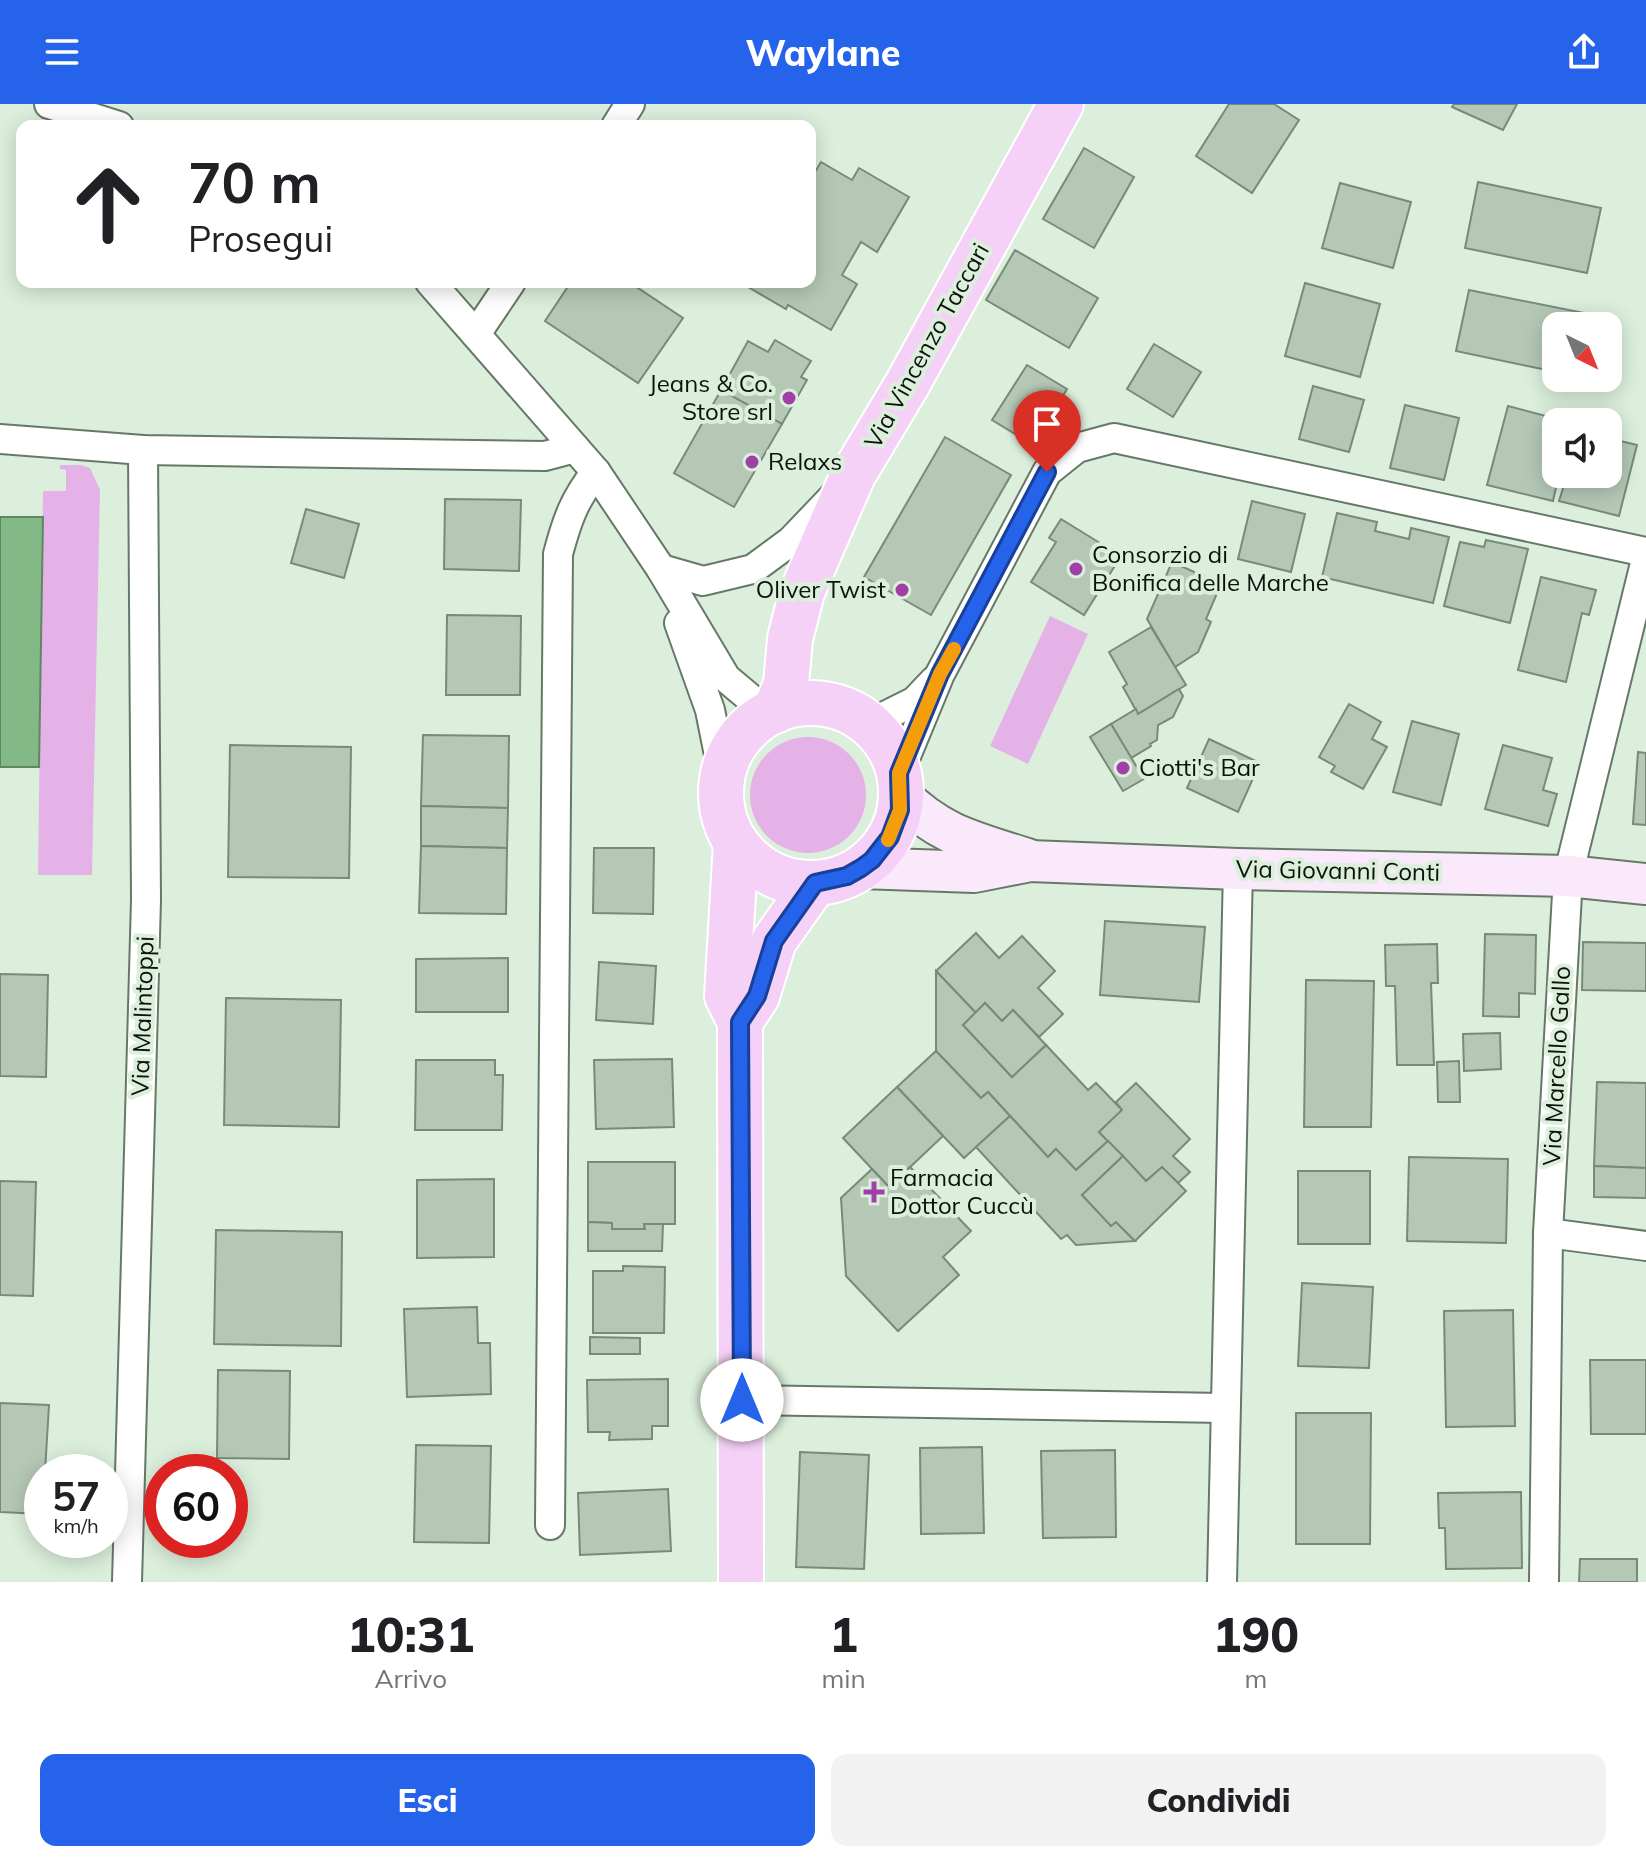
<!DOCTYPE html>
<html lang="it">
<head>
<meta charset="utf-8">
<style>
	:root { --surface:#fff; --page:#f2f2f2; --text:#202124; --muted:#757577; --accent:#2563eb }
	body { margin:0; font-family:Mulish,sans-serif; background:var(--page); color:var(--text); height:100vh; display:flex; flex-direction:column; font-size:30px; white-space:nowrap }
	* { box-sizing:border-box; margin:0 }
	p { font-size:26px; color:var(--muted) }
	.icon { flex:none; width:44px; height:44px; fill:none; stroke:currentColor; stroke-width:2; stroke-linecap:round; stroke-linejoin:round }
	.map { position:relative; height:1478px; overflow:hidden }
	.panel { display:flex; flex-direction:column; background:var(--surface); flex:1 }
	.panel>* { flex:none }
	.guide { position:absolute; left:16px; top:16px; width:800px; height:168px; border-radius:16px; box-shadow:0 4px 20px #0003; background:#fff; color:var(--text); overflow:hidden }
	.needle { width:52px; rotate:137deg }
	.tools { position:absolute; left:1542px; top:208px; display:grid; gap:16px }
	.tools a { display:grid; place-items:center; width:80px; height:80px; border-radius:16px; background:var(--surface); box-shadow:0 4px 20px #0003; font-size:40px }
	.speed { position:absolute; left:24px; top:1350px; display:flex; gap:16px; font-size:40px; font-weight:700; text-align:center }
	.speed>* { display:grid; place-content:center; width:104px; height:104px; border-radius:50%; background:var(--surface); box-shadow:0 4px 20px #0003; line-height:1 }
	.speed small { font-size:20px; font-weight:400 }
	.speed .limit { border:12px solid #d22; background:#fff; color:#111 }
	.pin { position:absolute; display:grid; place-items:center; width:68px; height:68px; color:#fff; margin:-82px -34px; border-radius:50% 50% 50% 0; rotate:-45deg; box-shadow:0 0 8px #0007 }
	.pin .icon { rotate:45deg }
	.me { position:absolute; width:88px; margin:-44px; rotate:0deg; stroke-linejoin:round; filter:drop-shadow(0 0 6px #0008) }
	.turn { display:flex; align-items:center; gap:28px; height:168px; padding:0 40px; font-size:36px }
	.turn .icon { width:104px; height:104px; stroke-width:2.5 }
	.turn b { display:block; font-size:56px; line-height:68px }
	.eta { display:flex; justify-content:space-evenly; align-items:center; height:136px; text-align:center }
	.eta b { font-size:48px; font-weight:800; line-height:56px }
	.button { display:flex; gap:16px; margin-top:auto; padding:16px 40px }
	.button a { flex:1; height:92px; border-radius:16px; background:var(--accent); color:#fff; font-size:32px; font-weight:800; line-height:92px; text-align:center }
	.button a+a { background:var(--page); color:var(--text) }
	header { display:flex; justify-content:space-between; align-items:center; height:104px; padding:0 40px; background:var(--accent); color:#fff; font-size:36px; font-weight:800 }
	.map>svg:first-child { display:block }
	.green { fill:#e4b2e7 }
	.water { fill:#83b986; stroke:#5f8762; stroke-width:2 }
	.building { fill:#b5c8b6; stroke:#788a79; stroke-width:2 }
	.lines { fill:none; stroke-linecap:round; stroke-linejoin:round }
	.minor-casing { stroke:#667867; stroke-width:32 }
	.secondary-casing { stroke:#667867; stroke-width:44 }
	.primary-casing { stroke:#fff; stroke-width:48 }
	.minor { stroke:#fff; stroke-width:28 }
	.secondary { stroke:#fae8fb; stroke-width:40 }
	.primary { stroke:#f5d1f7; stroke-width:44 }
	.route-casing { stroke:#184099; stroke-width:20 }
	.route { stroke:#2563eb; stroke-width:14 }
	.slow { stroke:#f59e0b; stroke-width:14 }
	.poi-dot { fill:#a03fa7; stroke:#dcefdc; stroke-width:3 }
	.labels { text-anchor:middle; stroke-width:8; stroke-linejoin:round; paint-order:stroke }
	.street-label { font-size:24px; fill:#0c130d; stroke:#dcefdc }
	.poi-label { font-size:24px; fill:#0c130d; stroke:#dcefdc; text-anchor:start }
</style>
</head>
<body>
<header><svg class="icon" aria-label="menu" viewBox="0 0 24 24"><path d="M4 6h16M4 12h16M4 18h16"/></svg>Waylane<svg class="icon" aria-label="share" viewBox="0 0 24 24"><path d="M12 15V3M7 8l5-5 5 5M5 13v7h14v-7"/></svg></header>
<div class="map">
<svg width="1646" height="1478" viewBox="0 0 1646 1478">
	<rect width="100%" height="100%" fill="#dcefdc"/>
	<g class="green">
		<polygon points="60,361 81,361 90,364 100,386 92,771 38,771 43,387 66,387 66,366 60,365"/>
		<polygon points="1050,512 1088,530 1028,660 990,642"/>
		<circle cx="808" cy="691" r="58"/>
	</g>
	<polygon class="water" points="0,413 43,413 39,663 0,663"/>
	<g class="building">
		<polygon points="1229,0 1274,0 1299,16 1252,89 1196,52"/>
		<polygon points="1454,0 1517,0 1503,26 1452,3"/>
		<polygon points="1084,44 1134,73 1094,144 1043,115"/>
		<polygon points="821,58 852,76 859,64 909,93 877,148 861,138 842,171 857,180 831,226 788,201 786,205 748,183 751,178 810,178 810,76"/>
		<polygon points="1478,78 1601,104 1587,169 1465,144"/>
		<polygon points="1340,79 1411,98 1393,164 1322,144"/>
		<polygon points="1015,146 1098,194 1069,244 986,196"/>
		<polygon points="571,178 629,178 683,214 638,279 545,217"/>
		<polygon points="1305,179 1380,200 1360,273 1285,252"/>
		<polygon points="1469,186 1584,209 1581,222 1556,222 1556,268 1456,247"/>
		<polygon points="775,236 811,257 801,273 807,276 782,320 721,286 748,237 768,248"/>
		<polygon points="1154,240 1201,268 1173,313 1127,285"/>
		<polygon points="1027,261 1067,285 1033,341 992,316"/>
		<polygon points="1313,282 1364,296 1349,348 1299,335"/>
		<polygon points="721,286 782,320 734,403 674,369"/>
		<polygon points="1405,301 1459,314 1444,376 1390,364"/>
		<polygon points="1508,302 1565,317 1556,318 1556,370 1608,370 1608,334 1637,341 1619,412 1559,397 1564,381 1557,379 1553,397 1487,381"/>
		<polygon points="945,333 1011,371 931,511 864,473"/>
		<polygon points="445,395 521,396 519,467 444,465"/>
		<polygon points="1252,397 1305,410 1291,468 1238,455"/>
		<polygon points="306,405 359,420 344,474 291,459"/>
		<polygon points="1337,409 1377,418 1375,427 1409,435 1411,424 1449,433 1433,499 1322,473"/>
		<polygon points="1061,415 1121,452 1084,511 1031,478 1056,438 1049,434"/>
		<polygon points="1486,436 1528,445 1510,519 1444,502 1460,438 1484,443"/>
		<polygon points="1172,458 1221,480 1206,515 1211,518 1198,548 1175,563 1147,515"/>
		<polygon points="1541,473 1596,486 1589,511 1582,509 1566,578 1518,566"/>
		<polygon points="447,511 521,512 520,591 446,591"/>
		<polygon points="1151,523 1186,581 1138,610 1123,583 1127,580 1109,548"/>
		<polygon points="1179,585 1183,592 1173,613 1158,621 1157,636 1150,640 1151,642 1131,654 1111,620 1136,605 1138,610"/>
		<polygon points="1349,600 1381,618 1372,635 1387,643 1363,685 1331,668 1335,662 1319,653"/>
		<polygon points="1412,617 1459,630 1441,701 1393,688"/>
		<polygon points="1111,620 1144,675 1123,687 1090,633"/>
		<polygon points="423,631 509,632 508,704 421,702"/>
		<polygon points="1209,635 1260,659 1238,708 1187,684"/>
		<polygon points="230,641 351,643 349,774 228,773"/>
		<polygon points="1503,641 1552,654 1543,686 1557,690 1548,722 1485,705"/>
		<polygon points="1638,648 1646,649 1646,721 1633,720"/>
		<polygon points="421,702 508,704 507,744 421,742"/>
		<polygon points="421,742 507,744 506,810 419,809"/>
		<polygon points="594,744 654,744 653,810 593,809"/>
		<polygon points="1105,817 1205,823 1199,898 1100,891"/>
		<polygon points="976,829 999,854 1022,832 1055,867 1038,884 1063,910 1039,933 1013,906 1002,917 985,899 976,909 936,867"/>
		<polygon points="1485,830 1536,831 1535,890 1519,889 1519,913 1483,912"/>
		<polygon points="1583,838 1646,839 1646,887 1582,886"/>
		<polygon points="1437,840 1438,879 1431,879 1434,961 1397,961 1395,882 1386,882 1385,841"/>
		<polygon points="508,854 508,908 416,908 416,855"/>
		<polygon points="599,858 656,862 653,920 596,916"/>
		<polygon points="936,867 976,909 963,921 1012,973 1046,941 1088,986 1096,979 1122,1006 1099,1028 1108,1037 1076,1066 1056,1045 1048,1053 988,988 981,994 936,947"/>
		<polygon points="0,870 48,871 46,973 0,972"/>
		<polygon points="1306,876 1374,877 1371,1023 1304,1023"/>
		<polygon points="226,894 341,896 339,1023 224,1021"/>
		<polygon points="985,899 1002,917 1013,906 1046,941 1012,973 963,921"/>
		<polygon points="1500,929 1501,965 1464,967 1463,930"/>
		<polygon points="936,947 981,994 988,988 1010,1012 964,1054 897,983"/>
		<polygon points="672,955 674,1023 596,1025 594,956"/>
		<polygon points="416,956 495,956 495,971 503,971 502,1026 415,1026"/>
		<polygon points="1459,957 1460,998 1438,998 1437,958"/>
		<polygon points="1597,978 1646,979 1646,1064 1594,1062"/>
		<polygon points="1136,979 1190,1035 1173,1052 1190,1068 1178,1079 1162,1063 1146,1077 1099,1028 1122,1006 1116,998"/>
		<polygon points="897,983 943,1032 889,1083 843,1034"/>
		<polygon points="1010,1012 1048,1053 1056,1045 1076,1066 1108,1037 1123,1052 1082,1091 1111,1122 1116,1118 1135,1137 1076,1141 1067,1131 1061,1135 976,1043"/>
		<polygon points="1123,1052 1146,1077 1162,1063 1186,1087 1135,1137 1116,1118 1111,1122 1082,1091"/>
		<polygon points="1409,1053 1508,1055 1506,1139 1407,1137"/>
		<polygon points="588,1058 675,1058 675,1120 644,1120 645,1125 612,1125 612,1119 588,1118"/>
		<polygon points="1594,1062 1646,1064 1646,1094 1594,1093"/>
		<polygon points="910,1063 971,1127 943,1153 959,1171 898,1227 846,1172 841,1094 872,1065 889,1083"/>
		<rect x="1298" y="1067" width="72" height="73"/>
		<polygon points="494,1075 494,1153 417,1154 417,1076"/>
		<polygon points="0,1077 36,1078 33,1192 0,1191"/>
		<polygon points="588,1118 612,1119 612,1125 645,1125 644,1120 663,1120 662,1147 588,1147"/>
		<polygon points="216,1126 342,1128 341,1242 214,1240"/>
		<polygon points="623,1162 665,1163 664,1229 593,1229 593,1167 623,1167"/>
		<polygon points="1302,1179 1373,1183 1369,1264 1298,1262"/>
		<polygon points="477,1203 478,1239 490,1239 491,1290 407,1293 404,1205"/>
		<polygon points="1513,1206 1515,1322 1446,1323 1444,1207"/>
		<polygon points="590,1233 640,1234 640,1250 590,1250"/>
		<polygon points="1590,1256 1646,1256 1646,1330 1591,1330"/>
		<polygon points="218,1266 290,1267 289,1355 217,1354"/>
		<polygon points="668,1275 668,1322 652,1322 652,1335 609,1336 610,1328 588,1328 587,1276"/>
		<polygon points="0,1299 49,1301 45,1368 42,1368 42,1410 0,1408"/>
		<polygon points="1296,1309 1371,1309 1370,1440 1296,1440"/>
		<polygon points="416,1341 491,1342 489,1439 414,1438"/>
		<polygon points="982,1343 984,1429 921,1430 920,1344"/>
		<polygon points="1115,1346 1116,1433 1043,1434 1041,1347"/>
		<polygon points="800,1348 869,1351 864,1465 796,1463"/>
		<polygon points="668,1385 671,1447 580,1451 578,1389"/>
		<polygon points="1521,1388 1522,1464 1446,1465 1445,1424 1439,1424 1438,1389"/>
		<polygon points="1580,1455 1637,1455 1637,1478 1579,1478"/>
	</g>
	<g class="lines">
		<defs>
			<g id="minor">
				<polyline points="49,0 119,22"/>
				<polyline points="616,22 630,0"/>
				<polyline points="430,178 596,368 661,465 726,574 769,610"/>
				<polyline points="476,230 511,178"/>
				<polyline points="0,335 143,346 545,352 575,344"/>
				<polyline points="661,465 703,477 753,465 791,437 833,393"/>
				<polyline points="679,519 710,606 723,671"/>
				<polyline points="869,620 915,597 934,577"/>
				<polyline points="899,669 940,570 1047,368 1077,344 1114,334 1646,448"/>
				<polyline points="1548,1129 1646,1142"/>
				<polyline points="742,1296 1224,1304"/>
				<path d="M 550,1421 L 558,450 C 567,416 574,396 596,368"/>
				<polyline points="127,1478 146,796 143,346"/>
				<polyline points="1222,1478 1238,765"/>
				<polyline points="1544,1478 1548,1129 1568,772 1646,455"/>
			</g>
			<g id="secondary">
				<path d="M 901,692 C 941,732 975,738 1027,755"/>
				<polyline points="861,764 974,768 1030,757 1238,765 1568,772 1646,780"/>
			</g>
			<g id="primary">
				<circle cx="811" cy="689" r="90"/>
				<polyline points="775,607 786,580 790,535 802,488 853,371 908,279 1061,0"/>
				<polyline points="736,739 727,892 740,918 741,1478"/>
				<polyline points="740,918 757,892 774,837 815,779"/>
			</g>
		</defs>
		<use href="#minor" class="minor-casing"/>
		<use href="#secondary" class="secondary-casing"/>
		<use href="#primary" class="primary-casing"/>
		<use href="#minor" class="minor"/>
		<use href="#secondary" class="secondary"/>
		<use href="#primary" class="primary"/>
	</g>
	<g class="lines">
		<defs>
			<polyline id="route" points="742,1296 740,918 757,892 774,837 815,779 847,772 861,764 872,756 890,733 900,706 899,669 940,570 1047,368"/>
		</defs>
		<use href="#route" class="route-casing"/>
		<use href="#route" class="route"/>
		<polyline class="slow" points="888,736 900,706 899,669 940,570 954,545"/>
	</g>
	<g class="poi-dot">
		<circle cx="789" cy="294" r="8"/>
		<circle cx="752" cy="358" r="8"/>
		<circle cx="1076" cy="465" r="8"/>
		<circle cx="902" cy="486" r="8"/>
		<circle cx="1123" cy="664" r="8"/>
		<path d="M870 1076h8v8h8v8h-8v8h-8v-8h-8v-8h8z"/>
	</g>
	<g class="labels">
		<g class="street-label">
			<text transform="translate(927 242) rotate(-61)" y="8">Via Vincenzo Taccari</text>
			<text transform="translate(1338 767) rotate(1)" y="8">Via Giovanni Conti</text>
			<text transform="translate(143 912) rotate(-88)" y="8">Via Malintoppi</text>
			<text transform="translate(1557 962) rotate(-87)" y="8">Via Marcello Gallo</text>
		</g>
		<g class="poi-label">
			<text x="773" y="288" text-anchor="end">Jeans &amp; Co.<tspan x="773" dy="28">Store srl</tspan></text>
			<text x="768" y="366">Relaxs</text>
			<text x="1092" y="459">Consorzio di<tspan x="1092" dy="28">Bonifica delle Marche</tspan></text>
			<text x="886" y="494" text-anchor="end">Oliver Twist</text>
			<text x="1139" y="672">Ciotti's Bar</text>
			<text x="890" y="1082">Farmacia<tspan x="890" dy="28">Dottor Cuccù</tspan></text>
		</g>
	</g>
</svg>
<div class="tools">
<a><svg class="needle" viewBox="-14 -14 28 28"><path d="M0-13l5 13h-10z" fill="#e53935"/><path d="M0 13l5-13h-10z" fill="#757577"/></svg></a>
<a><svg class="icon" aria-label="sound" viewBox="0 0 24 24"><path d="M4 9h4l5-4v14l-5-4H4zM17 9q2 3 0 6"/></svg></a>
</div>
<div class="speed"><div>57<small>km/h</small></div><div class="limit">60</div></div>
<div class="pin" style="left:1047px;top:368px;background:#d93025"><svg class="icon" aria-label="arrive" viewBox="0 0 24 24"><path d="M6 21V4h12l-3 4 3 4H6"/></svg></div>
<svg class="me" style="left:742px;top:1296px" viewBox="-20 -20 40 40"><circle r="19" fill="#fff"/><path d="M0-13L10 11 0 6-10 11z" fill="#2563eb"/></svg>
<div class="guide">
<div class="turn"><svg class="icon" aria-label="ahead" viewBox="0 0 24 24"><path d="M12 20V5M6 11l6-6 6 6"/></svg><div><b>70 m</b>Prosegui</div></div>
</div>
</div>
<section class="panel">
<div class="eta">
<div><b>10:31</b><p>Arrivo</p></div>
<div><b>1</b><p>min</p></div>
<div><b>190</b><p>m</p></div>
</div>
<div class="button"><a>Esci</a><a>Condividi</a></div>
</section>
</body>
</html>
